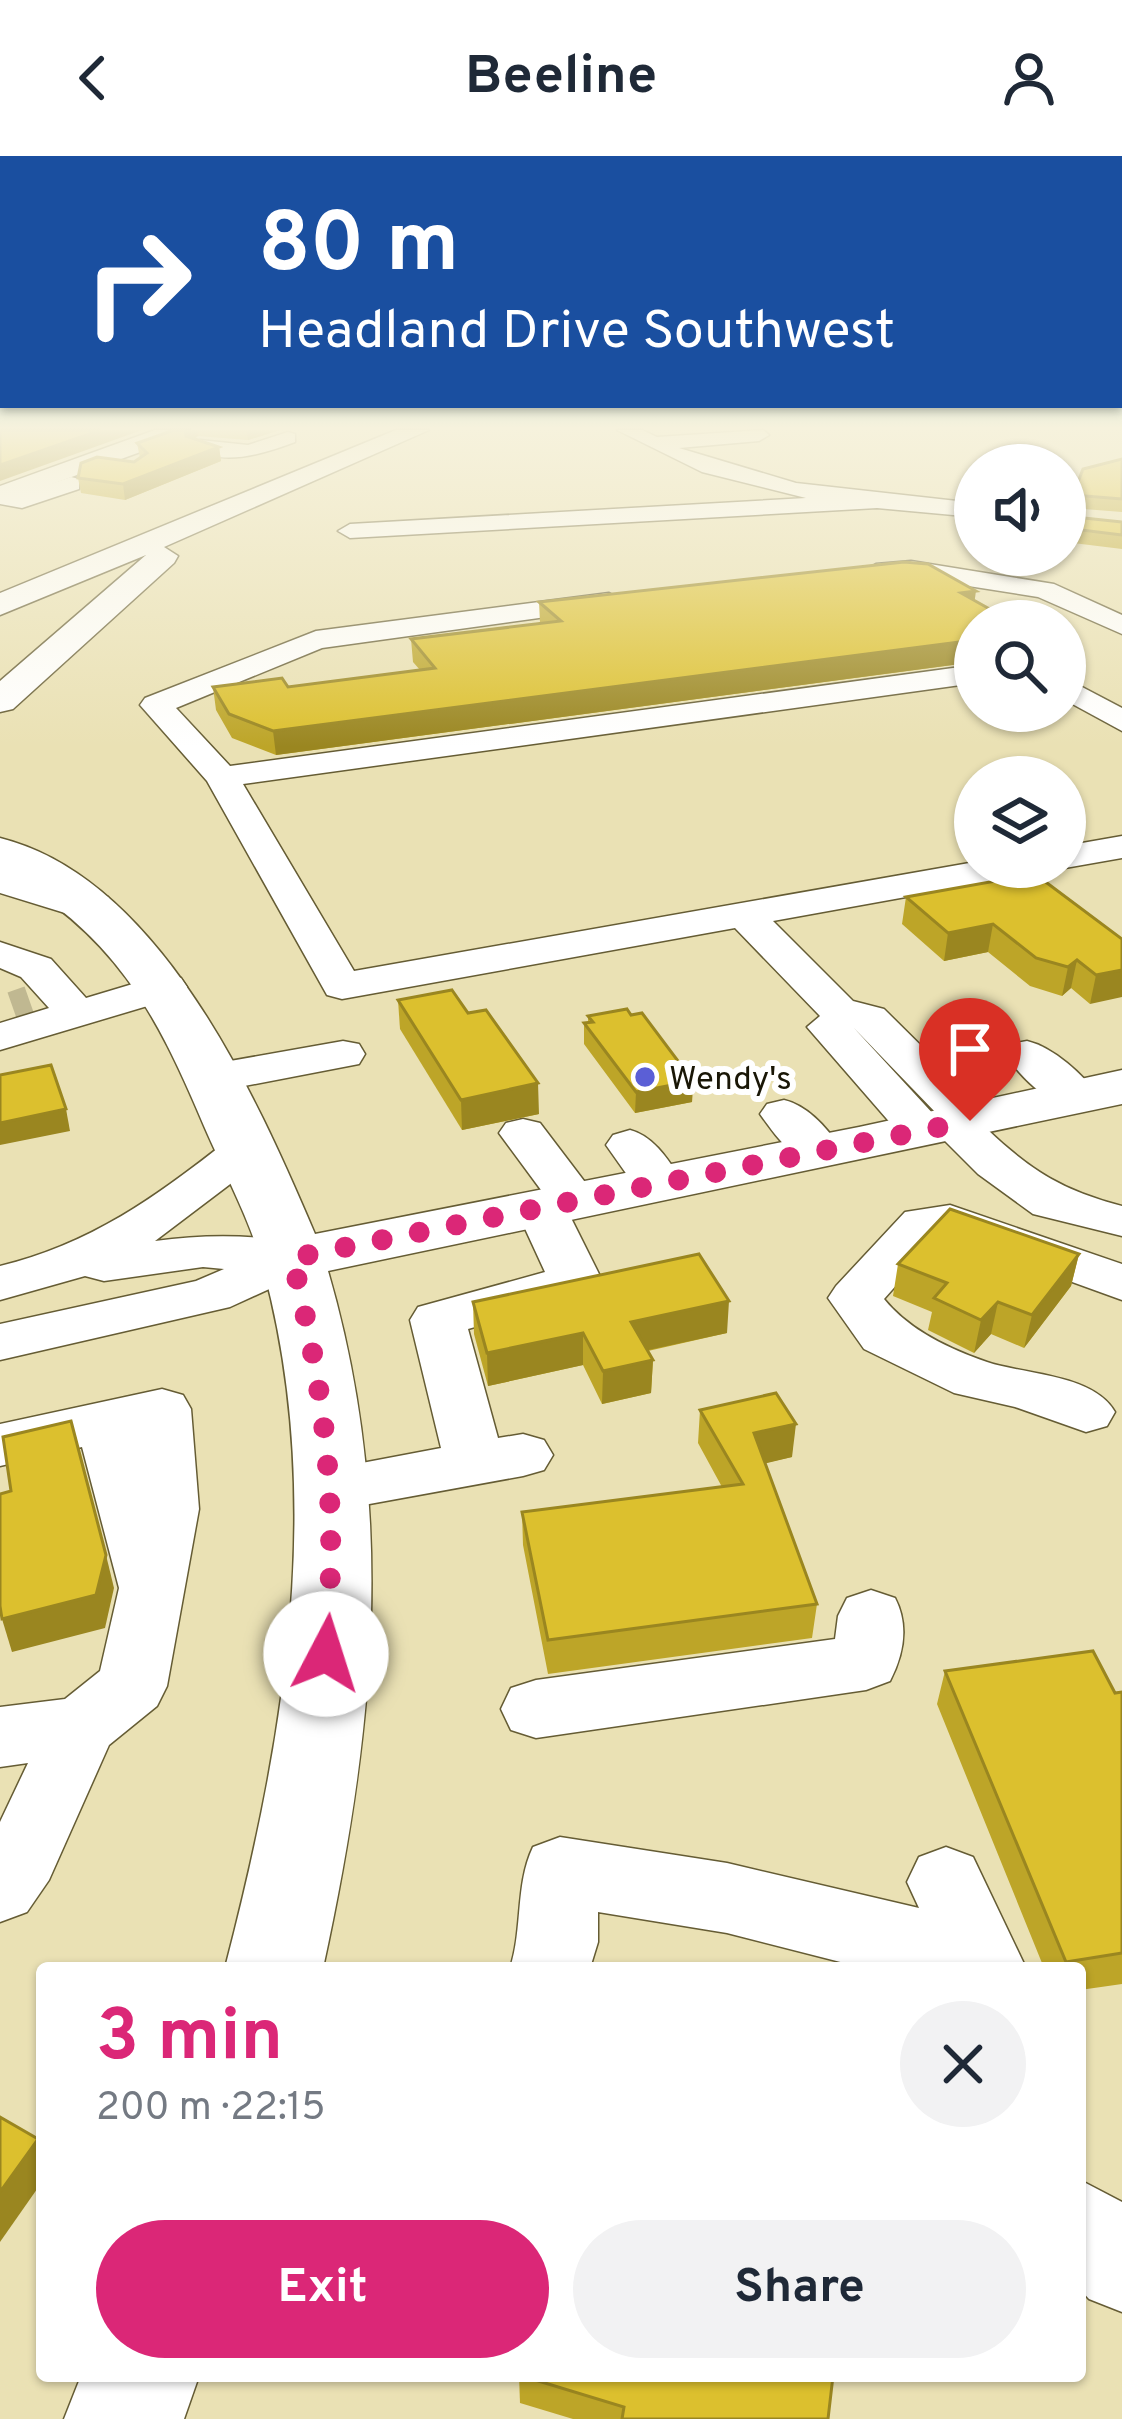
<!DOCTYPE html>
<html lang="en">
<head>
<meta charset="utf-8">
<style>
	:root { --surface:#fff; --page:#f2f2f3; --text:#1f2937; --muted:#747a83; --accent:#db2777 }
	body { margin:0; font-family:Overpass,sans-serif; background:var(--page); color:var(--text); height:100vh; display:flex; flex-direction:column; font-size:45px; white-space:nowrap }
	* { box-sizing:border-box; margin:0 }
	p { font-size:39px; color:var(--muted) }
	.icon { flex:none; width:66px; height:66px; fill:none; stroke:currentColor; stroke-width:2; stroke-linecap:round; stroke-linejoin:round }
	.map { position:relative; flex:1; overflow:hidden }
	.drawer { position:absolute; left:36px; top:1806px; width:1050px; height:420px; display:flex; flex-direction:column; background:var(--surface); border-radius:12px; box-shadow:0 3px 9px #0004 }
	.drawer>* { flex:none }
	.hud { position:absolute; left:0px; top:0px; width:1122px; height:252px; box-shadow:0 3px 9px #0004; background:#1a4fa0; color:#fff; overflow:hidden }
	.buttons { position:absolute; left:954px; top:288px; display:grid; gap:24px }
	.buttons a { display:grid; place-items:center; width:132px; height:132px; border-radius:50%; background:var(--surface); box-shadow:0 3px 9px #0004; font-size:60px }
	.pin { position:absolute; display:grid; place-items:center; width:102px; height:102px; color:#fff; margin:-123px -51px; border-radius:50% 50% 50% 0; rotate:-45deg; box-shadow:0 0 12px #0007 }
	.pin .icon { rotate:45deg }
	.me { position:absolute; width:132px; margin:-66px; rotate:5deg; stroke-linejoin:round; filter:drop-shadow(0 0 9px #0008) }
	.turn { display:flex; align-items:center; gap:42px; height:252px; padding:0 60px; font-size:54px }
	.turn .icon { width:156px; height:156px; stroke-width:2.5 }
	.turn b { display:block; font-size:84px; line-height:102px }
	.round { display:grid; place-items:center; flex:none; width:126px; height:126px; border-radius:63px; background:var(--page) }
	.summary { display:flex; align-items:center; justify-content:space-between; height:204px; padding:0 60px }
	h1 { font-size:72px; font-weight:700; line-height:90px; color:var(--accent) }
	.button { display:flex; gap:24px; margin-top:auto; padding:24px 60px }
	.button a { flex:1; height:138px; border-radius:72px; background:var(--accent); color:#fff; font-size:48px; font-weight:700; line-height:138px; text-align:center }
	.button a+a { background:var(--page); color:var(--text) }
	header { display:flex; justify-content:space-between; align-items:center; height:156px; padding:0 60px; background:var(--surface); font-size:54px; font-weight:700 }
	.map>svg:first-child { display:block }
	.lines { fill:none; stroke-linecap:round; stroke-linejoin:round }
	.minor-tunnel { stroke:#c0b891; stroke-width:39; stroke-dasharray:39 20; stroke-linecap:butt }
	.minor-casing { stroke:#655c34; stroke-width:3 }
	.major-casing { stroke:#655c34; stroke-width:3 }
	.highway-casing { stroke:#655c34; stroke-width:3 }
	.minor { fill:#fff; fill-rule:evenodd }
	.major { fill:#fff; fill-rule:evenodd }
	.highway { fill:#fff; fill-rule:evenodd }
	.wall { fill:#bda528 }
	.shaded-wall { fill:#9a8620 }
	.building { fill:#dcc02e; stroke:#9a8620; stroke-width:3 }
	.route { stroke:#db2777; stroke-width:21; stroke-dasharray:0 37.8 }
	.poi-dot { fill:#5b5fd6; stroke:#fff; stroke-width:4.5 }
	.labels { text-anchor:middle; stroke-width:12; stroke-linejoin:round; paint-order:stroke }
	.poi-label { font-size:33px; fill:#191606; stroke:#fff; text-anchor:start }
</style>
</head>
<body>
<header><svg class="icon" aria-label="back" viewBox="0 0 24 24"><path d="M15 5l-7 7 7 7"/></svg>Beeline<svg class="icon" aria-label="person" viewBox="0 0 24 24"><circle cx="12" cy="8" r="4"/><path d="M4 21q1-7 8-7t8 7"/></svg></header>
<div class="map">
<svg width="1122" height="2263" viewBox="0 0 1122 2263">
	<rect width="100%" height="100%" fill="#eae1b4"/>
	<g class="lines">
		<polyline class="minor-tunnel" points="14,855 31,849"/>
		<defs>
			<g id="minor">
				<polygon points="617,274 642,274 657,281 763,274 769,279 759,285 679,292 796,327 975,347 975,361 877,352 350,382 338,375 350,368 806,342 702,316"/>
				<path d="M 288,276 L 295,278 L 295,286 C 263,298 220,312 190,290 L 200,284 L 248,289 Z"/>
				<polygon points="71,321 79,323 79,333 22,352 0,348 0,334 21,338"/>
				<polygon points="911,405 1054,428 1122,459 1122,478 1038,441 911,421 876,424 863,416 876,408"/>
				<path d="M 609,437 L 623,445 L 619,451 L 322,492 L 176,552 L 230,610 L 975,509 L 975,527 L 243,628 L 354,815 L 975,706 L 975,711 L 1030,711 L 1024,719 L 1011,722 L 773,765 L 853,845 L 884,853 L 987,955 L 994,965 L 988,974 C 1031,1015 1064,1035 1122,1050 L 1122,1080 L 1033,1058 L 978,1018 L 942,982 L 923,989 L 906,985 L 807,871 L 820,860 L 735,772 L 342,843 L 327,839 L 207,625 L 140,549 L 145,542 L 316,475 ZM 853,871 L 938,959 L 936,961 Z"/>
				<polygon points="1065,522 1122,552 1122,575 1065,544"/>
				<polygon points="1122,680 1122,702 1065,712 1060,711 1065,711 1065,690"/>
				<polygon points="0,786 51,803 86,842 166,818 181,822 187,831 181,840 0,894 0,867 49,852 21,821 0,812"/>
				<polygon points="343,885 359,888 365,898 359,908 213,936 197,932 190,922 197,912 213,908"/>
				<path d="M 1027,885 C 1053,891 1084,919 1099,941 L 1092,951 C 1058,959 1024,926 1005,898 L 1011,888 Z"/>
				<path d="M 784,944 C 809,950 830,975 844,997 L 837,1007 C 801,1016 780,986 760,958 L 767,948 Z"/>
				<polygon points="523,963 540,967 600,1046 593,1057 570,1060 602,1124 594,1136 569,1139 565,1145 468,1173 498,1282 523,1278 544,1284 553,1299 544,1314 523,1320 331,1355 309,1349 300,1333 309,1317 441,1292 410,1164 418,1151 545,1116 516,1053 523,1042 544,1038 499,977 506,967"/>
				<path d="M 630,974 C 656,981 670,1007 685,1029 L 678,1040 L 660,1044 L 642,1040 L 606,989 L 613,979 Z"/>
				<path d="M 245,979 L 262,984 L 269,994 L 262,1004 L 155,1085 C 207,1078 260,1078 311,1090 L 318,1102 L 311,1114 L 230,1151 L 0,1204 L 0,1168 L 196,1125 L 224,1113 L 203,1111 L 104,1125 L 85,1120 L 0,1144 L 0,1110 C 89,1089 158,1040 228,984 Z"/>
				<path d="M 950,1049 L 1122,1108 L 1122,1144 L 945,1080 L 939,1081 L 884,1143 C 909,1174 949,1193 987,1206 C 1026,1219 1093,1218 1115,1256 L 1107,1270 L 1086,1276 L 1015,1251 L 954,1237 L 864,1193 L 828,1142 L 836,1130 L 905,1056 Z"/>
				<polygon points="162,1233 183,1239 191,1253 199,1353 167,1530 157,1550 109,1589 49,1724 27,1756 0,1766 0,1666 28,1607 0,1611 0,1551 65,1543 100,1515 119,1432 82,1291 0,1310 0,1268"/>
				<path d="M 871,1434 L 895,1442 C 909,1469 904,1498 890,1525 L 866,1534 L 536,1582 L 511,1574 L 501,1553 L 511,1532 L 536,1524 L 835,1483 L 838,1460 L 847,1442 Z"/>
				<path d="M 560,1681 L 727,1707 L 919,1752 L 907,1726 L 919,1701 L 946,1691 L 973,1701 L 1026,1812 L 864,1812 L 727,1777 L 598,1756 L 598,1786 L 590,1812 L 510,1812 C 523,1772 515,1729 533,1691 Z"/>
				<polygon points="1080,2024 1122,2046 1122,2156 1089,2143 1080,2133"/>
			</g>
			<g id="major">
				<polygon points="155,274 190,274 187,279 0,347 0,330"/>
				<path d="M 0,682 C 160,722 256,940 315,1078 L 859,971 L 1122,914 L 1122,948 L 328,1115 C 397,1352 375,1573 323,1812 L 225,1812 C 285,1581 327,1338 261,1104 C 247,1058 223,1014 204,970 C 155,854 114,777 0,714 Z"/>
				<polygon points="81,2220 199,2220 184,2263 64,2263"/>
			</g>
			<g id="highway">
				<polygon points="396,274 429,274 164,391 178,400 174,407 13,553 0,556 0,525 146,399 0,459 0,437"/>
				<polygon points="0,708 108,741 115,751 108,761 91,765 0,737"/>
			</g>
		</defs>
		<use href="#minor" class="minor-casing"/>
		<use href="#major" class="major-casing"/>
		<use href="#highway" class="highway-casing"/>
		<use href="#minor" class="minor"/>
		<use href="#major" class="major"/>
		<use href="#highway" class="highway"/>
	</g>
	<g class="wall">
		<polygon points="174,274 280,274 248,284 198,280 194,283 219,291 221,305 125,344 81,337 78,322 134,306 140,302 137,287"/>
		<polygon points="1122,303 1122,356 1071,352 1073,339"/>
		<polygon points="1065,360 1122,366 1122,393 1065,386"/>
		<polygon points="975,445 975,506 276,599 232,582 216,554 213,531 288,531 420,514 413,506 411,483 540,467 539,446"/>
		<polygon points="906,741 1122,783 1090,848 1071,832 1062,840 1030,830 988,796 944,805 902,768"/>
		<polygon points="398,844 539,958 462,974 400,873"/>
		<polygon points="588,860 693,925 692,946 635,957 584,888 584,867 588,867"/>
		<polygon points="1079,1098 1071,1130 1024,1192 991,1178 974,1197 928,1174 932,1156 893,1140 898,1108"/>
		<polygon points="473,1146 727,1177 648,1195 653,1204 651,1237 602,1248 583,1209 488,1230 474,1178"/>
		<polygon points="700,1254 792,1301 765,1307 817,1448 812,1482 548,1518 523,1389 522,1356 722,1331 698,1287"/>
		<polygon points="945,1515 1115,1537 1122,1536 1122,1828 1080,1834 1080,1812 1044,1812 937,1548"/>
		<polygon points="519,2220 828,2263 573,2263 520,2247"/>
	</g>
	<g class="shaded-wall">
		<polygon points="101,274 142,274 0,325 0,309"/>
		<polygon points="185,274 197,274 198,280 186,289"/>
		<polygon points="246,274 280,274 248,284"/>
		<polygon points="219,291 221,305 125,344 123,328"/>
		<polygon points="976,435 973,456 961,437"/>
		<polygon points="975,484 975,506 276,599 273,575"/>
		<polygon points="993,768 988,796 944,805 948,777"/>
		<polygon points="1077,804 1071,832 1062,840 1068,811"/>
		<polygon points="1122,814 1122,841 1090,848 1096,819"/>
		<polygon points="693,925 692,946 635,957 636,936"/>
		<polygon points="538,927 539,958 462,974 461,944"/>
		<polygon points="66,953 70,975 0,989 0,967"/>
		<polygon points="1079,1098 1071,1130 1024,1192 1032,1159"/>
		<polygon points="729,1145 727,1177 630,1198 631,1166"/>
		<polygon points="998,1146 991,1178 974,1197 981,1164"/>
		<polygon points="583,1177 583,1209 488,1230 487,1197"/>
		<polygon points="653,1204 651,1237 602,1248 603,1215"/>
		<polygon points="796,1268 792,1301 751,1311 754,1277"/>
		<polygon points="106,1399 114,1432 105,1472 12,1496 2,1463"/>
		<polygon points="38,1983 42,1993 42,2026 0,2086 0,2036"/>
	</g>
	<g class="building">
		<polygon points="0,274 101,274 0,309"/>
		<polygon points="174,274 185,274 186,280 219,291 123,328 78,322 81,307 97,301 134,306 147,297 137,287"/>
		<polygon points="1122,303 1122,343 1073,339 1083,313"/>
		<polygon points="1065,360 1122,366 1122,379 1065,372"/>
		<polygon points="904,406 928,408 976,435 961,437 1011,465 975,465 975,484 273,575 229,558 213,531 282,522 288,531 435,512 411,483 561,465 539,446"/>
		<polygon points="1035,718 1122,783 1122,814 1096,819 1077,804 1068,811 1036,802 993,768 948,777 906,741"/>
		<polygon points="452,834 468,857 486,854 538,927 461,944 398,844"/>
		<polygon points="627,853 631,859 642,857 693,925 636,936 584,867 593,866 588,860"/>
		<polygon points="51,909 66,953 0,967 0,919"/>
		<polygon points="950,1053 1079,1098 1032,1159 998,1146 981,1164 934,1142 947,1127 898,1108"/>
		<polygon points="699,1098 729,1145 631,1166 653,1204 603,1215 583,1177 487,1197 473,1146"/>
		<polygon points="776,1237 796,1268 754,1277 817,1448 548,1484 522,1356 743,1328 700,1254"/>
		<polygon points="71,1265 106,1399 96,1439 2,1463 0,1450 0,1338 11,1335 3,1281"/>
		<polygon points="1093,1495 1115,1537 1122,1536 1122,1797 1066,1806 945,1515"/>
		<polygon points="0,1961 38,1983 0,2036"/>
		<polygon points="522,2220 833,2220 828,2263 622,2263 624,2251"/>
	</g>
	<linearGradient id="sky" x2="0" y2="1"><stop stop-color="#55b4b8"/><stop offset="0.46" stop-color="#f6f2dd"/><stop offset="1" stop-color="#f6f2dd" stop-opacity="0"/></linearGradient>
	<rect width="1122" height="591" fill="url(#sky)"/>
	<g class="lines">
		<path class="route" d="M 326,1498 C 338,1351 327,1245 292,1102 L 970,965"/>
	</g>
	<circle class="poi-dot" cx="645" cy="921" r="12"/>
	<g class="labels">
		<g class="poi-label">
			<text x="669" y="933">Wendy's</text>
		</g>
	</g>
</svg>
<div class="buttons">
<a><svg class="icon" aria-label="sound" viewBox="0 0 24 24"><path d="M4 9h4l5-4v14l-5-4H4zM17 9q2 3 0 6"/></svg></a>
<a><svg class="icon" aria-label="search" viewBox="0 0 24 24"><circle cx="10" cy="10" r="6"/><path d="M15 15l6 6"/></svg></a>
<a><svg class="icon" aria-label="layers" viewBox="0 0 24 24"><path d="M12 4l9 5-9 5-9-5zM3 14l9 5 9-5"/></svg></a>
</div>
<div class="pin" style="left:970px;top:965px;background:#d93025"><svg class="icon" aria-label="arrive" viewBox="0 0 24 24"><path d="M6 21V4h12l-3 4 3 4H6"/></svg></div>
<svg class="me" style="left:326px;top:1498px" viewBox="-20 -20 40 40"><circle r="19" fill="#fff"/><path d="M0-13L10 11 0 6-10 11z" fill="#db2777"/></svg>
<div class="hud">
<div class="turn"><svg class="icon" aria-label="right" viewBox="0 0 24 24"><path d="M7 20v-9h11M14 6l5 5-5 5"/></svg><div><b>80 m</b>Headland Drive Southwest</div></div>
</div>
<section class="drawer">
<div class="summary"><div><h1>3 min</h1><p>200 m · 22:15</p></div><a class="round"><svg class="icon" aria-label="close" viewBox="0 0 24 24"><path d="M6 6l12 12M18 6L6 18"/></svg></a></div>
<div class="button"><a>Exit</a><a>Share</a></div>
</section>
</div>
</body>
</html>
